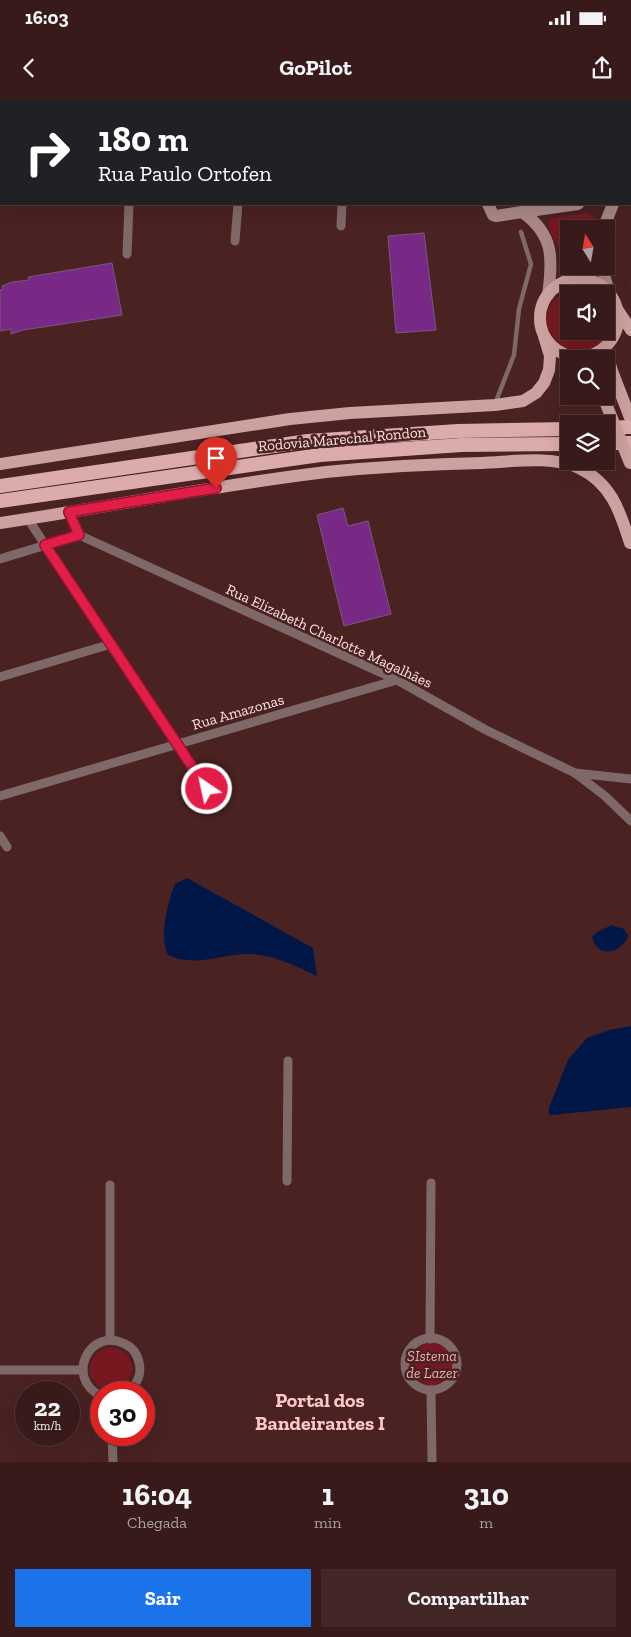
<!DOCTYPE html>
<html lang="pt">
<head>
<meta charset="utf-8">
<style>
	:root { --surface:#381a1a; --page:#432727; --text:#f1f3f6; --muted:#aba1a2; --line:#523839; --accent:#1a73e8 }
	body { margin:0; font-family:"Zilla Slab",serif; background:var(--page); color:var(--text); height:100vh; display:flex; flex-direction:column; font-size:19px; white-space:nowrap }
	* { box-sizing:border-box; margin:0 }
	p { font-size:16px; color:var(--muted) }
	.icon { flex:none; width:28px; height:28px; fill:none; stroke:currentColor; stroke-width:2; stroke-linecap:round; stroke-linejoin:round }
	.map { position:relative; height:1362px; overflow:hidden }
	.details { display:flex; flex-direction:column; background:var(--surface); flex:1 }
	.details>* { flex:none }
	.guide { position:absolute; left:0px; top:0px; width:631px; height:105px; box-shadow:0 5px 20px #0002,0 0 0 1px var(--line); background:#202124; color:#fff; overflow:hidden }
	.needle { width:32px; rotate:349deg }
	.tools { position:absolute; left:560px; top:120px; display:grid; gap:10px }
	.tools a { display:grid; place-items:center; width:55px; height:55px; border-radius:0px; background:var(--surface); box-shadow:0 5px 20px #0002,0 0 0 1px var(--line); font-size:25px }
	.speed { position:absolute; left:15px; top:1281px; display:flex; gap:10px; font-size:25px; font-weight:700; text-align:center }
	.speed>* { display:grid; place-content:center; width:65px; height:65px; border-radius:50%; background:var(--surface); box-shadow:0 5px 20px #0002,0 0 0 1px var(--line); line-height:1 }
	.speed small { font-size:12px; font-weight:400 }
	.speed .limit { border:8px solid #d22; background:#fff; color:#111 }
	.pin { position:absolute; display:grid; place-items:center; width:42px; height:42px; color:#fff; margin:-51px -21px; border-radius:50% 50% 50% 0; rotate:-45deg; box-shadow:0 0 5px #0007 }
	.pin .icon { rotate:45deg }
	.me { position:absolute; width:55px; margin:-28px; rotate:326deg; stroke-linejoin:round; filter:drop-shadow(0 0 4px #0008) }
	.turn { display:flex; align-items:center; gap:18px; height:105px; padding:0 15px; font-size:22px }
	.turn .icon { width:65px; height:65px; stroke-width:2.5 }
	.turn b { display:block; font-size:35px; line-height:42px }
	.eta { display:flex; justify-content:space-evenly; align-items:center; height:85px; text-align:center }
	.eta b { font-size:30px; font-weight:700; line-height:35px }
	.button { display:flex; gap:10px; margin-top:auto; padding:10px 15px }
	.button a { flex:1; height:58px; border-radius:0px; background:var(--accent); color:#fff; font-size:20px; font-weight:700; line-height:58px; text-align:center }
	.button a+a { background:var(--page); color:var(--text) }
	.status { display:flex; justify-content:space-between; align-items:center; height:35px; padding:0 25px; background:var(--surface); direction:ltr }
	.status svg { height:14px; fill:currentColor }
	header { display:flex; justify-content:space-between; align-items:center; height:65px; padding:0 15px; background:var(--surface); font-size:22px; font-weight:700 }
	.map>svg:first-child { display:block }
	.green { fill:#771821 }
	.forest { fill:#ab2d36 }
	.water { fill:#011748 }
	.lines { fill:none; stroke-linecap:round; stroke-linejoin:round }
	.stream { stroke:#011748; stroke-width:3 }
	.building { fill:#782885; stroke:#775b7c }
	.service { stroke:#7e6968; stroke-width:4.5 }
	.minor { stroke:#7e6968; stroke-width:9 }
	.secondary { stroke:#aa8887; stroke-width:12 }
	.primary { stroke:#cca19f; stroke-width:12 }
	.trunk { stroke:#dcacaa; stroke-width:14 }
	.primary-bridge { stroke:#cca19f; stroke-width:12 }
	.route-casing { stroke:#92132f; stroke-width:12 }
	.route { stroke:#e11d48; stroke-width:9 }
	.labels { text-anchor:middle; stroke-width:5; stroke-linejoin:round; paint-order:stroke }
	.street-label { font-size:15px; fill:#fee2e1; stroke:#4a2222 }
	.park-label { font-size:15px; font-style:italic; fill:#ecaba8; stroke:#4a2222 }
	.district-label { font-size:20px; font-weight:bold; fill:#fdc8c5; stroke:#4a2222 }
</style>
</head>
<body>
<div class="status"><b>16:03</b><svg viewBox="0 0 49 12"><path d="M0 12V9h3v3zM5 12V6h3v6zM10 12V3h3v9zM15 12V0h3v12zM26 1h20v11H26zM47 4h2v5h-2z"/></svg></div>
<header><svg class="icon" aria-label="back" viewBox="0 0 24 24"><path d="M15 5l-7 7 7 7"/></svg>GoPilot<svg class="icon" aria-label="share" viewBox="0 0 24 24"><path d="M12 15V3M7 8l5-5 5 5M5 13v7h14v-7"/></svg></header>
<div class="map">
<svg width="631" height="1362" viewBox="0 0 631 1362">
	<rect width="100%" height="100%" fill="#4a2222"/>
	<g class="green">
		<path d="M 587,113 L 594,117 L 595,129 L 569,129 L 569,166 L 595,166 L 596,172 C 582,169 573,169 560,174 C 559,166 560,157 559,149 C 556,139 544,128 551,118 Z"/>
		<path d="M 576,189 L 586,190 L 595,194 L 569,194 L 569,231 L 606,231 L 606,207 C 611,217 610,230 603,239 C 567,281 513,204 576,189 Z"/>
		<circle cx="432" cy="1264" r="21"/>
		<circle cx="111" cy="1269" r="21"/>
	</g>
	<rect class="forest" x="463" y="0" width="128" height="1"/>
	<g class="water">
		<path d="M 187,778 L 313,848 L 317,876 C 296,866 274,855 251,854 C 223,853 193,869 167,854 C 160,830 167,806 175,784 Z"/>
		<path d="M 612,825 L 624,829 L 628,836 C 621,854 597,859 592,837 L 597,832 Z"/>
		<polygon points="631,926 631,1007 551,1015 549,1014 549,1008 568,960 587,938 609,930"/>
	</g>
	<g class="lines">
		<polyline class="stream" points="535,0 536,1"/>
	</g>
	<g class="building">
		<polygon points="424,133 436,230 396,233 388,136"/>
		<polygon points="112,163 122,215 23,230 11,234 11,229 0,231 0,190 3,189 2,186 12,182 29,180 28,177"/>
		<polygon points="343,408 348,426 368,421 391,514 344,526 317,415"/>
	</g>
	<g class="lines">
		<polyline class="service" points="495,304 514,255 519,209 531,164 521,132"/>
		<g class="minor">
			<polyline points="26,1 26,0"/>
			<polyline points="133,1 133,0"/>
			<polyline points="243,1 243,0"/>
			<polyline points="347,1 347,0"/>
			<polyline points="0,46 1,46"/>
			<polyline points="630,96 631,96"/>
			<polyline points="341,126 342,104"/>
			<polyline points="235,141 238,104"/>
			<polyline points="127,154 129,104"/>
			<polyline points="69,412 79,435 397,580 486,630 575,673 605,696 631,721"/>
			<polyline points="28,419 207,689"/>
			<polyline points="0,459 79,435"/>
			<polyline points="0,577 111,544"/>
			<polyline points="575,673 631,679"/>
			<polyline points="0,696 397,580"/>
			<polyline points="0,736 7,747"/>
			<polyline points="287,1081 288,961"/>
			<circle cx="431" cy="1264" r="26"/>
			<polyline points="430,1239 431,1083"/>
			<polyline points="110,1240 110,1085"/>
			<polyline points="0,1270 82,1270"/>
			<polyline points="431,1290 432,1362"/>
			<path d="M 101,1296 C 64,1278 90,1226 125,1244 C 132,1247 137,1254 139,1262 C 142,1274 137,1285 127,1292"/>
			<polyline points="112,1335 113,1362"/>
		</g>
		<g class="secondary">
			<polyline points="456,0 457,1"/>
			<polyline points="596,0 597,1"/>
			<path d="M 488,104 L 493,115 L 496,116 L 522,112 C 554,134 553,159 548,195"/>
			<polyline points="522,112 578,104"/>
			<polyline points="603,129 613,104"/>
			<polyline points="601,166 610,194"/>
		</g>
		<g class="primary">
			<circle cx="579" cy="218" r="39"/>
			<polyline points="617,209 631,230"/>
			<polyline points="605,247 612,271 631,320"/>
			<polyline points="0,364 290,319 350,313 495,305 523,301 536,293 544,283 549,270 550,256 544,236"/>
			<path d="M 0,423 C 109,407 217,385 326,372 C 377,367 429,364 481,363 C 512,362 550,355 579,368 C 611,383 620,411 630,443"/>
		</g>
		<g class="trunk">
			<polyline points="606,328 631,327"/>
			<polyline points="606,343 631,343"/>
			<polyline points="0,386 308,341 458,331 569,329"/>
			<polyline points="0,401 320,355 461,345 569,344"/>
		</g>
		<polyline class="primary-bridge" points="604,299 630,363"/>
	</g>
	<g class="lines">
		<defs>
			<polyline id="route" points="207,689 45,445 79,435 69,412 216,388"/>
		</defs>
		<use href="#route" class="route-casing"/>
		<use href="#route" class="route"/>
	</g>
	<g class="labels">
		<g class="street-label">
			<text transform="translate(342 339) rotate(-5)" y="5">Rodovia Marechal Rondon</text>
			<text transform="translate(329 536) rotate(25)" y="5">Rua Elizabeth Charlotte Magalhães</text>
			<text transform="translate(238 612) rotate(-16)" y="5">Rua Amazonas</text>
		</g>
		<g class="park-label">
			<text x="432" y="1261">SIstema<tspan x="432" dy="17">de Lazer</tspan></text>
		</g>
		<g class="district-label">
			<text x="320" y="1307">Portal dos<tspan x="320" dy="23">Bandeirantes I</tspan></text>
		</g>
	</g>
</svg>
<div class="tools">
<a><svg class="needle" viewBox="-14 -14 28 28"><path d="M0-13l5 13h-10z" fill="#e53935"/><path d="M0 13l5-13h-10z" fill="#aba1a2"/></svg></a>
<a><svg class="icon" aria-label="sound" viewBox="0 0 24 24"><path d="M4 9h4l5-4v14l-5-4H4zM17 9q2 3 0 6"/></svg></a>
<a><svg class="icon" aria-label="search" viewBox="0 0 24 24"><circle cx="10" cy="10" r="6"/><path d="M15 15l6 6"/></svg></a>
<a><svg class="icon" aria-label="layers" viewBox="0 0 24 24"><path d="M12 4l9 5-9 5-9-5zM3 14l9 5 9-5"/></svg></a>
</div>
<div class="speed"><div>22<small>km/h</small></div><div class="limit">30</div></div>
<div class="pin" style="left:216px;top:388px;background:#d93025"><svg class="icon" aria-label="arrive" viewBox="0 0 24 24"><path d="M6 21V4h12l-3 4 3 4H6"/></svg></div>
<svg class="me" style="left:207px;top:689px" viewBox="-20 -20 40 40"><circle r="17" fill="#e11d48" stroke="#fff" stroke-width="3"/><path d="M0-11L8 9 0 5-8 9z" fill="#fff"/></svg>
<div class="guide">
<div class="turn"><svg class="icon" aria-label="right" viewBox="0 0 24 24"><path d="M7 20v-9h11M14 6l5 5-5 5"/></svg><div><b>180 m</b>Rua Paulo Ortofen</div></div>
</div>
</div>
<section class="details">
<div class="eta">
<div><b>16:04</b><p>Chegada</p></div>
<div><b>1</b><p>min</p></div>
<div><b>310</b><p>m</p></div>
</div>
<div class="button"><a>Sair</a><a>Compartilhar</a></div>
</section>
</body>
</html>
